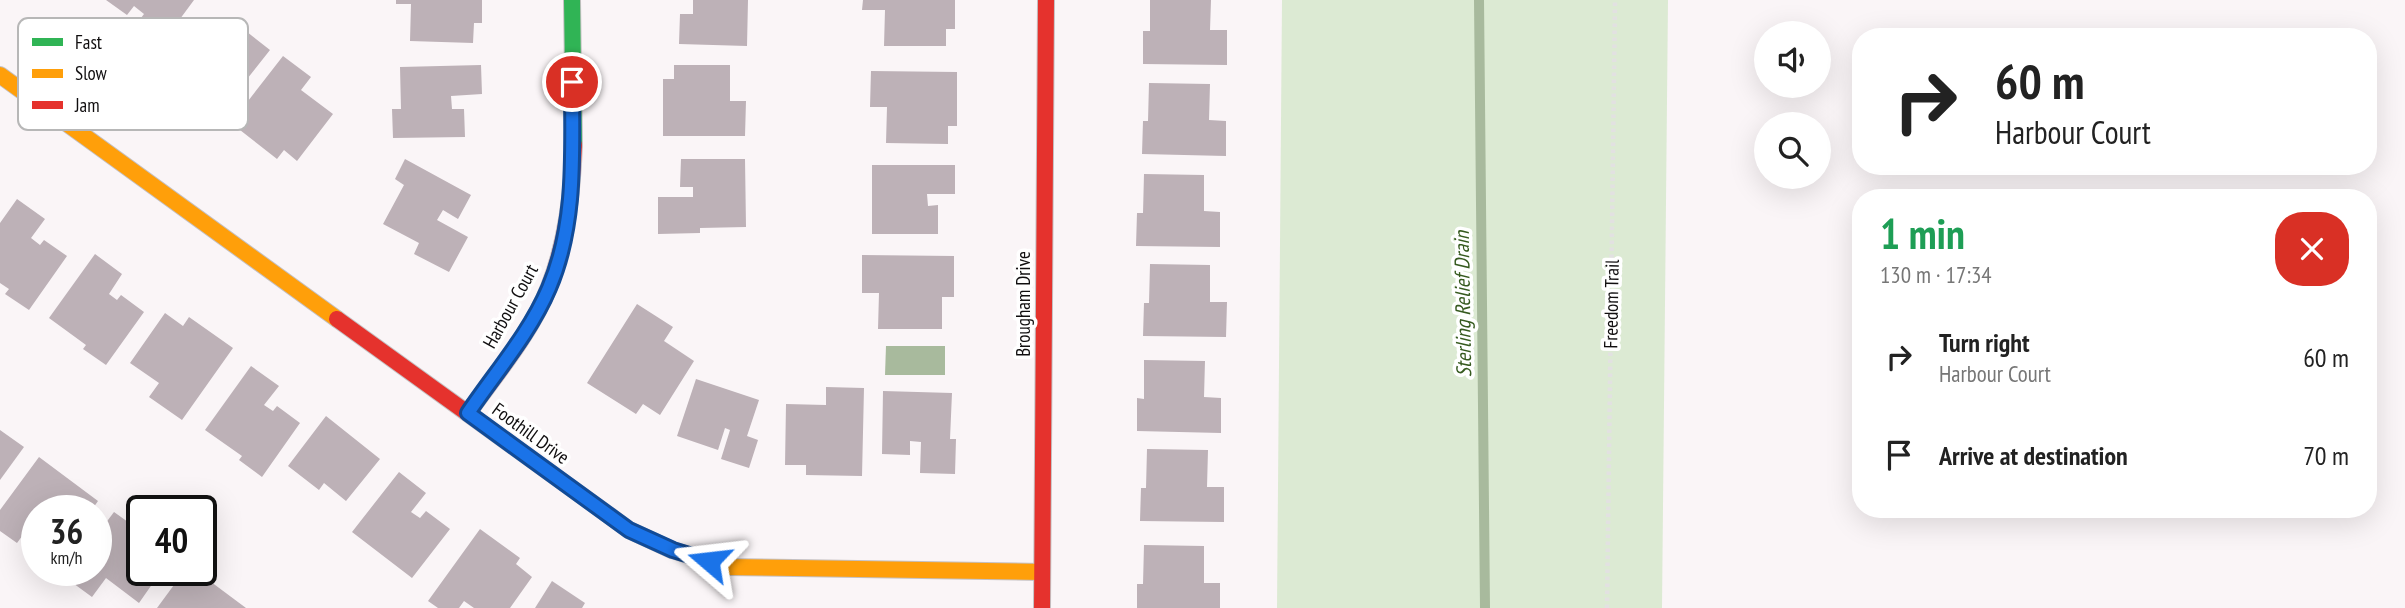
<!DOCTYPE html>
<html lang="en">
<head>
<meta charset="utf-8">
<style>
	:root { --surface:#fff; --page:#f2f2f2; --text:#222; --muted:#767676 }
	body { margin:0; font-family:"PT Sans Narrow",sans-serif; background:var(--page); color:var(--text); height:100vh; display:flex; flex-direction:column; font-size:26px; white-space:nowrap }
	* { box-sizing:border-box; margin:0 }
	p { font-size:23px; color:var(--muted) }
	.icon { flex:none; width:38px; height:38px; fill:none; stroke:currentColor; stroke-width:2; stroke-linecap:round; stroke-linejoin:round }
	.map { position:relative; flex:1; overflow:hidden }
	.side { position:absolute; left:1852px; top:189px; width:525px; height:329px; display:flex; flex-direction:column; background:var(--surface); border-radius:28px; box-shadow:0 7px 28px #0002 }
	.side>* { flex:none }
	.guide { position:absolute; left:1852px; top:28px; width:525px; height:147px; border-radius:28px; box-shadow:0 7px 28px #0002; background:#fff; color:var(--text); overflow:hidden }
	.buttons { position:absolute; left:1754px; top:21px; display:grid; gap:14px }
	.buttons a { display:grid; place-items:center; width:77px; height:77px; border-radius:50%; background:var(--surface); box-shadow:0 7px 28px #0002; font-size:35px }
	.speed { position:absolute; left:21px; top:495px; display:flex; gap:14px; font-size:35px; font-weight:700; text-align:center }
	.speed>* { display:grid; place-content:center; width:91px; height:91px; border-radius:50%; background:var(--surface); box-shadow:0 7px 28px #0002; line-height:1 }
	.speed small { font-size:18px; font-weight:400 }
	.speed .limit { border:4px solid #111; border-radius:10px; background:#fff; color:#111 }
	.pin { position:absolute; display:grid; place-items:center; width:60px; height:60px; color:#fff; margin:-30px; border:4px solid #fff; border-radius:50%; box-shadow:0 2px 7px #0007 }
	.me { position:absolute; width:77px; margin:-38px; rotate:287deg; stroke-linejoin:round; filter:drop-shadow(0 0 5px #0008) }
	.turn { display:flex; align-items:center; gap:24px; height:147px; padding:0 28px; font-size:32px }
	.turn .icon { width:91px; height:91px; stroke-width:2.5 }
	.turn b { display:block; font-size:49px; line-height:60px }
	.round { display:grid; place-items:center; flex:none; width:74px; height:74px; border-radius:28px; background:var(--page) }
	.overview { display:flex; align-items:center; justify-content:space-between; height:119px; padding:0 28px }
	h1 { font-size:42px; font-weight:800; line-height:52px; color:#1e9e55 }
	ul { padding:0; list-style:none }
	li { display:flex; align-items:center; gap:21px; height:98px; padding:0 28px }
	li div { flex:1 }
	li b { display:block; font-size:26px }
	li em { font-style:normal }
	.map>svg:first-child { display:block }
	.green { fill:#dcead3 }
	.water { fill:#a8ba9d }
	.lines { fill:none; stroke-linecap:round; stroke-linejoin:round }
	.stream { stroke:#a8ba9d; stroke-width:10 }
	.building { fill:#bdb1b7 }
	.fast-casing { stroke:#c4c0c2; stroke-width:18 }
	.slow-casing { stroke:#c4c0c2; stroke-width:18 }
	.jam-casing { stroke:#c4c0c2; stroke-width:18 }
	.path { stroke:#e2e1e1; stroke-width:4.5; stroke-dasharray:3.5 3.5; stroke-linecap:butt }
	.fast { stroke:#30b455; stroke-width:16 }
	.slow { stroke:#ff9f0a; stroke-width:16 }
	.jam { stroke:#e5322d; stroke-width:16 }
	.route-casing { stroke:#114b97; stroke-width:18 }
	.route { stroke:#1a73e8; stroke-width:12 }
	.labels { text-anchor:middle; stroke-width:7; stroke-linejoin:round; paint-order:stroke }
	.street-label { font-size:19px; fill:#100e0f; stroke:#fff }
	.water-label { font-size:21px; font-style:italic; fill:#365a1f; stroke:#fff }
	.key { fill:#fff; stroke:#b7b7b7; stroke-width:2 }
	.key-label { font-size:19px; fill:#100e0f }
</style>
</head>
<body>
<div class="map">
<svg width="2405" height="608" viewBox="0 0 2405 608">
	<rect width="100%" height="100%" fill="#faf5f7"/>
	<polygon class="green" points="1282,0 1668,0 1662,608 1277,608"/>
	<polygon class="water" points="886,346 945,346 945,375 885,375"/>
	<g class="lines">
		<polyline class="stream" points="1479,0 1485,608"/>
	</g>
	<g class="building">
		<polygon points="106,0 194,0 149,61 123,42 144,14 134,6 127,15"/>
		<polygon points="396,0 482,0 482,23 474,23 473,43 410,41 411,4 396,4"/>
		<polygon points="693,0 748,0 747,46 679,44 680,14 693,14"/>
		<polygon points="863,0 955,0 955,29 946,29 946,46 884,46 885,10 862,10"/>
		<polygon points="1150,0 1211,0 1210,30 1227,30 1227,65 1143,64 1143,31 1150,31"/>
		<polygon points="206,20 232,40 242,28 270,50 216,118 190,98 196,89 168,68"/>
		<polygon points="283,56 311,77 301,90 333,114 297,161 284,150 277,159 231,123"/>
		<polygon points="481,65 482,94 451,96 452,109 464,109 465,137 393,138 392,109 401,109 400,67"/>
		<polygon points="674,65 730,65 730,101 746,101 745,136 663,136 663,79 674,79"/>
		<polygon points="871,71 957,72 957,126 948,126 948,144 886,143 887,107 870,107"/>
		<polygon points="1149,83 1210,84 1209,120 1226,121 1226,156 1142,154 1143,121 1148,121"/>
		<polygon points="405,159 471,195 458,219 443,210 437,220 468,237 449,272 414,254 419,243 383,224 404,185 395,179"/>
		<polygon points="681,159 745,159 746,227 700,228 700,233 658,234 658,197 693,197 693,187 680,187"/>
		<polygon points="872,165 955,165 955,194 927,194 928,206 938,205 938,234 872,234"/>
		<polygon points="1144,174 1204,175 1204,211 1220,212 1220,247 1136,246 1137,213 1143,213"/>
		<polygon points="17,199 45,219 31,238 40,245 44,240 67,256 29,310 5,294 9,289 0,283 0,223"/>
		<polygon points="95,254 122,274 109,294 117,300 121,295 144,312 106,365 83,349 86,345 49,318"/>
		<polygon points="862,255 954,256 954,297 942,297 942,329 878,329 879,293 862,293"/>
		<polygon points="1150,264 1210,265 1210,302 1227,302 1226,337 1143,336 1144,303 1149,303"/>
		<polygon points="637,304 673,327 664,341 694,361 660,415 643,404 636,414 587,383"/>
		<polygon points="165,313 183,326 189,317 233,348 182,420 149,397 159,383 130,363"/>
		<polygon points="1144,360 1205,361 1204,397 1221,398 1221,433 1137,431 1137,398 1144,399"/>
		<polygon points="251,366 279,386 264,405 273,411 277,406 300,423 262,477 239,460 242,456 205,430"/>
		<polygon points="696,379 759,400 747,436 758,440 749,468 721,459 730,430 725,428 718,450 677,436"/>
		<polygon points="826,387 864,388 862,476 806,475 806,465 785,465 786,404 826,405"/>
		<polygon points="883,391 952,393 950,439 956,439 955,474 920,473 921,442 910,441 910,455 882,454"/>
		<polygon points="326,416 380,459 346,501 324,483 319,490 288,466"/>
		<polygon points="0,430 24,447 0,480"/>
		<polygon points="1147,449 1208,450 1207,487 1224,487 1224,522 1140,521 1141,488 1146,488"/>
		<polygon points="39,457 98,501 91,511 37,511 37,528 31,524 17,543 0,531 0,510"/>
		<polygon points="399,472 426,493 411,512 420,518 426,511 450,529 412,578 352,532"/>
		<polygon points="114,512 142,532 142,570 162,570 139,603 106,578 92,597 66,578 71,570 96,570 96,536"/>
		<polygon points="480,529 520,558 516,564 532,577 510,608 474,608 464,601 459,608 438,608 428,601"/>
		<polygon points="1144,545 1204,546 1204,583 1220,583 1220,608 1137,608 1137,584 1143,584"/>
		<polygon points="185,570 195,570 246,608 157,608"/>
		<polygon points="552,581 585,603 582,608 535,608"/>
	</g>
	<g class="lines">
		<defs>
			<polyline id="fast" points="572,0 574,145"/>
			<g id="slow">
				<polyline points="0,75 337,319"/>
				<polyline points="610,516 629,530 672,550 727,567 1042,572"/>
			</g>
			<g id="jam">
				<polyline points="337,319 610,516"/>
				<path d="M 468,413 C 497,373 531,333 549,287 C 567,241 572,193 574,145"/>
				<polyline points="1042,608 1046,0"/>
			</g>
		</defs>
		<use href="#fast" class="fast-casing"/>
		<use href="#slow" class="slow-casing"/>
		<use href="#jam" class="jam-casing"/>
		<polyline class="path" points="1607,608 1615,0"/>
		<use href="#fast" class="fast"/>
		<use href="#slow" class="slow"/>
		<use href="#jam" class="jam"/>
	</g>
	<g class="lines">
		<defs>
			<path id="route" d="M 572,82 C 572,150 577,223 549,288 C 530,333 495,373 468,413 L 629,530 L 673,550 L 709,561"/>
		</defs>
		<use href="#route" class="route-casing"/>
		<use href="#route" class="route"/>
	</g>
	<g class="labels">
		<g class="street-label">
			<text transform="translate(1023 304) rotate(-90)" y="7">Brougham Drive</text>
			<text transform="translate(1611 304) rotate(-89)" y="7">Freedom Trail</text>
			<text transform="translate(510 306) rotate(-61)" y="7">Harbour Court</text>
			<text transform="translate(531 433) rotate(36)" y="7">Foothill Drive</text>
		</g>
		<g class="water-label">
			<text transform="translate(1463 304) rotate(-91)" y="7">Sterling Relief Drain</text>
		</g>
	</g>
	<rect x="18" y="18" width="230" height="112" rx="10" class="key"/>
	<rect x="32" y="38" width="31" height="8" fill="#30b455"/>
	<rect x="32" y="69" width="31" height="9" fill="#ff9f0a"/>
	<rect x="32" y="101" width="31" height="8" fill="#e5322d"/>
	<g class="key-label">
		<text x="75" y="49">Fast</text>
		<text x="75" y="80">Slow</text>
		<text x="75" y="112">Jam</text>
	</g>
</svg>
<div class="buttons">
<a><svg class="icon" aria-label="sound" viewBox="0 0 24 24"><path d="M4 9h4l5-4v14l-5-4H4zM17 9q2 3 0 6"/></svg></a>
<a><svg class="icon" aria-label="search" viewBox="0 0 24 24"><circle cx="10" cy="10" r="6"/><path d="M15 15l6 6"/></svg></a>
</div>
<div class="speed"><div>36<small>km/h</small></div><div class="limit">40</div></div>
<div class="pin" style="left:572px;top:82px;background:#d93025"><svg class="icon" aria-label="arrive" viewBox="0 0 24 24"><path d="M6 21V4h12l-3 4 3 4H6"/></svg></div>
<svg class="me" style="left:709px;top:561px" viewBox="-20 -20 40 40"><path d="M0-17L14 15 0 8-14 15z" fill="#1a73e8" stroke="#fff" stroke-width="4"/></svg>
<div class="guide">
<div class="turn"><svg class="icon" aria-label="right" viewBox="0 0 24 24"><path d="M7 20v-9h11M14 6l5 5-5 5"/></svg><div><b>60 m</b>Harbour Court</div></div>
</div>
<section class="side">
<div class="overview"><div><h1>1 min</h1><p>130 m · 17:34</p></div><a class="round" style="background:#d93025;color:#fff"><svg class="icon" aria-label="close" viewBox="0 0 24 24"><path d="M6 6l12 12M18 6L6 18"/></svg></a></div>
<ul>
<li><svg class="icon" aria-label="right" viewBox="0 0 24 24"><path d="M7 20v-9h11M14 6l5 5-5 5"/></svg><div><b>Turn right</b><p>Harbour Court</p></div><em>60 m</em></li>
<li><svg class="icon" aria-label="arrive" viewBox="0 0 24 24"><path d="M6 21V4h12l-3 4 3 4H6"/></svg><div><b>Arrive at destination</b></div><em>70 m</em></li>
</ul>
</section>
</div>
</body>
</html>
